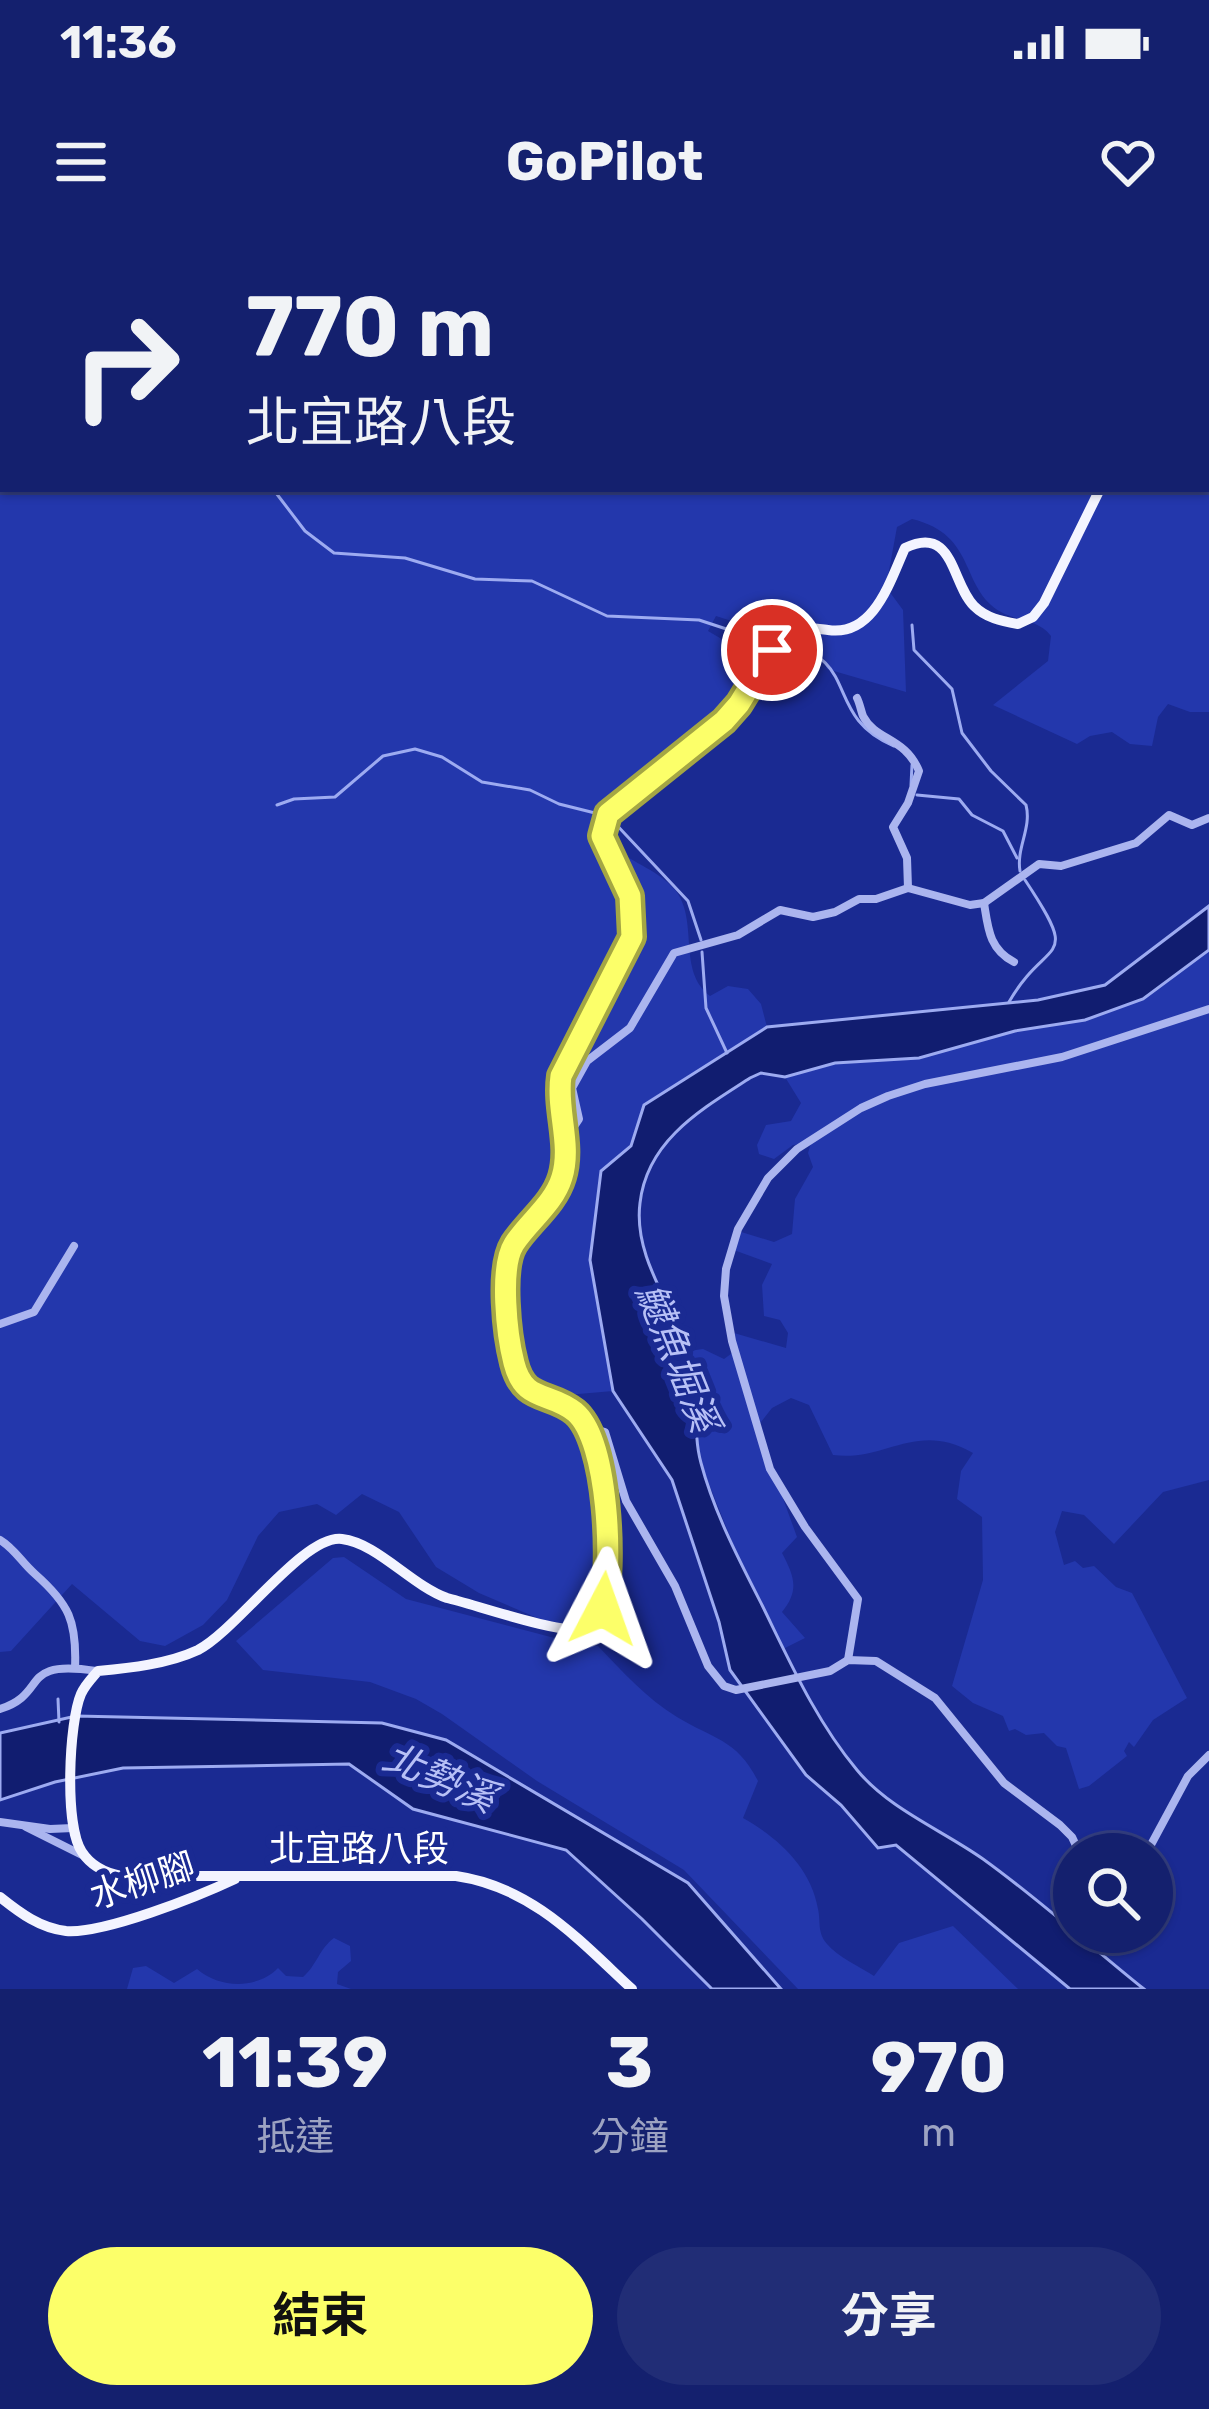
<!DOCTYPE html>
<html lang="zh-TW">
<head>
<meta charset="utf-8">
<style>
	:root { --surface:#14206e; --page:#212d76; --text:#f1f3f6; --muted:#9da3c2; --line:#333e81; --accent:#fcff69 }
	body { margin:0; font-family:Rubik,"Noto Sans TC",sans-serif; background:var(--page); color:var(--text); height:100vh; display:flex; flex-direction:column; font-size:45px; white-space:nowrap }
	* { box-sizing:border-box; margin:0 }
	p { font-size:39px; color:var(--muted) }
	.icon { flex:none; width:66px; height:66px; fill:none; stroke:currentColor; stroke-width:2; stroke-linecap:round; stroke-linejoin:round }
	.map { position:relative; height:1749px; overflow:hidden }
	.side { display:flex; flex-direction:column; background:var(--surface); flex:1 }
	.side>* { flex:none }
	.guide { position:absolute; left:0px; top:0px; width:1209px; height:252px; box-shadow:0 3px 9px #0004,0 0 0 3px var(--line); background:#14206e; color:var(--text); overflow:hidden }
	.buttons { position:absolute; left:1053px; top:1593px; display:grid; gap:24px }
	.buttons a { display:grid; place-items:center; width:120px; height:120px; border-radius:50%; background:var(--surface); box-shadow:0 3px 9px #0004,0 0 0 3px var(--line); font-size:60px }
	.pin { position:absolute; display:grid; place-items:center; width:102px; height:102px; color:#fff; margin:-51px; border:6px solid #fff; border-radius:50%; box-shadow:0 3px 12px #0007 }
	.me { position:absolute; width:132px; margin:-66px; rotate:4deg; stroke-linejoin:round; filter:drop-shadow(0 0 9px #0008) }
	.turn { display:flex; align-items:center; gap:42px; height:252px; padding:0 48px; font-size:54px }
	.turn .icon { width:156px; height:156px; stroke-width:2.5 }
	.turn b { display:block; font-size:84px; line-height:102px }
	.eta { display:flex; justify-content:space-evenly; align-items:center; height:204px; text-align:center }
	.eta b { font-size:72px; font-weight:700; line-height:84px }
	.button { display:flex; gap:24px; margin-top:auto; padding:24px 48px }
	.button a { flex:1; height:138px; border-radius:72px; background:var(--accent); color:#111; font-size:48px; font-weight:700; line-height:138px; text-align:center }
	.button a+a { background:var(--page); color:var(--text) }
	.status { display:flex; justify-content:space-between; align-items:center; height:84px; padding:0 60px; background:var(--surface); direction:ltr }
	.status svg { height:33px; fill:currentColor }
	header { display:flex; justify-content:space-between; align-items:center; height:156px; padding:0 48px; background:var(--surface); font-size:54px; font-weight:700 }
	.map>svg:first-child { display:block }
	.green { fill:#2337ac; fill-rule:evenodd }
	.water { fill:#111d70; stroke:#9dabf1; stroke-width:3 }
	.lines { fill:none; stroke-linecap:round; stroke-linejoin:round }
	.stream { stroke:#9dabf1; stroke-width:3 }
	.minor { stroke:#abb5ef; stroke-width:8 }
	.major { stroke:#f3f4ff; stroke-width:10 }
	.route-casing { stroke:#a4a644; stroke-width:30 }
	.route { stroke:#fcff69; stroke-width:21 }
	.labels { text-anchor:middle; stroke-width:12; stroke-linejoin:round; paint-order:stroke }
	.street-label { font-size:36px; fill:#fff; stroke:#1a2a92 }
	.water-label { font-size:39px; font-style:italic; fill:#b7c0f6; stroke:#1a2a92 }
</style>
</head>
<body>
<div class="status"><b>11:36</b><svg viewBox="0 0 49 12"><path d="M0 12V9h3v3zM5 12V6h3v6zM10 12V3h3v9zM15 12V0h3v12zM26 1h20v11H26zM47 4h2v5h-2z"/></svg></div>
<header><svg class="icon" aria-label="menu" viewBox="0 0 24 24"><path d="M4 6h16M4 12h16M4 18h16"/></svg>GoPilot<svg class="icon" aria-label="heart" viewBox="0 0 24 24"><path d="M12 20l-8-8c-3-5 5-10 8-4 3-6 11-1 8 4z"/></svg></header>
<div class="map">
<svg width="1209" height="1749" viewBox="0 0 1209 1749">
	<rect width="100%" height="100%" fill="#1a2a92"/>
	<g class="green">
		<path d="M 0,0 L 1209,1 L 1209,472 L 1190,472 L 1168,464 L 1158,477 L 1152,506 L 1130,504 L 1112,492 L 1090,496 L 1077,504 L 993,465 L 1048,421 L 1051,396 C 1038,379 1019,382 1001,372 C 959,348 978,295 912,279 L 897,287 L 886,347 L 903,370 L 906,452 L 827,429 L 816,399 L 801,387 L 747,386 L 716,376 L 708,391 L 742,411 L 750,431 L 762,440 C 742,473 712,466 697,510 L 642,543 L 600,561 L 596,575 C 601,586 605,600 614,608 C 633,623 660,631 676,651 C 699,682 677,731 710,756 L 728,746 L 748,749 L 761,764 L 767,787 L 644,864 L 590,1020 L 613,1151 L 567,1155 L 586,1187 L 604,1359 L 598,1378 L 580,1388 L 542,1380 L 479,1353 L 436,1327 L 399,1272 L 362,1254 L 336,1275 L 317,1264 L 279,1272 L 258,1296 L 227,1360 L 203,1385 L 165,1406 L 140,1401 L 72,1344 L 11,1411 L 0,1412 ZM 3,3 L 1206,3 L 1206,249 L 3,249 Z"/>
		<path d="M 1209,710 L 1209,1240 L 1163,1252 L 1114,1304 L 1084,1275 L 1062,1271 L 1055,1292 L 1064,1325 L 1075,1321 L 1083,1328 L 1094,1326 L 1116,1347 L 1132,1353 L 1187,1458 L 1153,1480 L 1134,1507 L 1129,1502 L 1124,1511 L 1127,1516 L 1089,1546 L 1079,1549 L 1066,1508 L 1057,1506 L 1044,1493 L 1026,1495 L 1015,1489 L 1009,1491 L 1003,1476 L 973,1463 L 952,1446 L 983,1340 L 982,1277 L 957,1259 L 961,1231 L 973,1213 C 916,1180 886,1222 833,1215 L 809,1165 L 791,1158 L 772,1168 L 757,1187 L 797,1297 L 782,1313 C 794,1336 800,1350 782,1372 L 805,1398 L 783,1409 L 739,1319 L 701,1224 L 696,1192 L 699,1144 L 689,1111 L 703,1109 L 724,1119 L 735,1111 L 734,1093 L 786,1108 L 788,1093 L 780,1080 L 764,1076 L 762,1045 L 772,1024 L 731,1009 L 738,991 L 774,1002 L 792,994 L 795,959 L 813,927 L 808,913 L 811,903 L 793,905 L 774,919 L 759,914 L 757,905 L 766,885 L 791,881 L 801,863 L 785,837 L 835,823 L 919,818 L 1015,791 L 1085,780 L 1143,759 Z"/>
		<path d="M 344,1317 L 406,1359 L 585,1406 L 598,1406 C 622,1431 646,1458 677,1477 C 713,1499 737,1499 758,1541 L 743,1578 C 777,1597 811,1627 818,1669 C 821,1683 817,1692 827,1704 C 838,1717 860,1727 874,1736 L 899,1703 L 953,1686 L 1018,1749 L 798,1749 L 684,1630 L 537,1541 L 442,1474 L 416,1459 L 370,1442 L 263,1430 L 236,1401 L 333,1318 Z"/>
		<path d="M 334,1698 L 350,1706 L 351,1721 L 338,1732 L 337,1744 L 351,1749 L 127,1749 L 133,1728 L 146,1726 L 174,1743 L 197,1729 C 220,1749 258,1749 278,1728 L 286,1736 L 303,1737 C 317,1725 319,1709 334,1698 Z"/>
	</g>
	<g class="water">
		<path d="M 1209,666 L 1209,710 L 1143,759 L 1085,780 L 1015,791 L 919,818 L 835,823 L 785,837 L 761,833 L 750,838 C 702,869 647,900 640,963 C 633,1017 673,1066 690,1116 C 702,1152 691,1187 701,1223 C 714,1272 739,1320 762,1365 C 790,1422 816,1481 857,1530 C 889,1569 942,1590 983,1619 C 1040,1660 1089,1705 1144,1749 L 1070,1749 L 896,1605 L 878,1608 L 841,1565 L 806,1535 L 730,1430 L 719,1382 L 672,1240 L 613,1151 L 590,1020 L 601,931 L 631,906 L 644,865 L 767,787 L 1038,760 L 1105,745 Z"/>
		<polygon points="76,1476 382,1483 446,1500 688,1643 781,1749 712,1749 642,1679 566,1610 413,1569 349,1524 123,1528 55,1542 0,1560 0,1493"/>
	</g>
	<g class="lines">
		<g class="stream">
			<polyline points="273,249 305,291 334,313 405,318 475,339 532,341 607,376 699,380 769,403"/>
			<path d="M 912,385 L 914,410 L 952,449 L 962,493 L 991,531 L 1026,565 C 1032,588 1016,608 1020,631"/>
			<path d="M 784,405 C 862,417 822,476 894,506"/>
			<polyline points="911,545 912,525"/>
			<polyline points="917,555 959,559 972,575 1003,591 1017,618"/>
			<polyline points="277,565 294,559 335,557 383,516 415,509 442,517 482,542 530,550 559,564 603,575"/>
			<polyline points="611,579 688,661 701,700"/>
			<polyline points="702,712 706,768 727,813"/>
			<path d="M 1009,762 C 1047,695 1083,727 1025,640"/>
			<polyline points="58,1459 59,1482"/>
		</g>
		<g class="minor">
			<polyline points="1206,99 1209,100"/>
			<path d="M 857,458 C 860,464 861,471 863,476 C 876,501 905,497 919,531 L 908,563 L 893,587 L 907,618 L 908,648"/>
			<path d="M 984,663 C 988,688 989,709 1014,722"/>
			<polyline points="565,900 579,879 572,848 587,821 630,788 674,713 738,695 780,670 813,677 835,672 859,659 876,659 908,648 970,665 984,663 1039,624 1061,626 1136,603 1169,575 1192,585 1209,578"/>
			<polyline points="0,1084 34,1072 74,1006"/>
			<polyline points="587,1187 605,1192 626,1261 675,1346 708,1426 724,1446 736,1450 830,1431 848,1420 876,1421 935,1458 1004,1543 1060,1585 1072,1597 1080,1614"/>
			<path d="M 0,1300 C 15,1309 22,1323 35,1334 C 69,1364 77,1381 75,1428"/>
			<polyline points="848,1420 858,1359 805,1287 770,1229 732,1101 724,1056 726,1029 738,989 768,938 797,909 861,868 888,856 925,844 1062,817 1209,769"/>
			<path d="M 0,1469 C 50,1453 17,1419 96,1431"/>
			<polyline points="0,1582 50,1589 73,1588"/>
			<polyline points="26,1587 82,1615"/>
			<polyline points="1146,1614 1188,1536 1209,1515"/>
		</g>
		<g class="major">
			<polyline points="1054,3 1054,0"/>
			<path d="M 0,1657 C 20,1673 40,1688 66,1691 C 104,1694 199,1656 235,1639"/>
			<path d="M 632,1749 C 578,1699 532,1647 456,1636 L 121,1636 C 106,1633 91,1626 82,1612 C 64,1586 69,1482 81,1454 C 85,1445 92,1438 98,1431 C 130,1428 168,1424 198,1410 C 237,1390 304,1294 342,1299 C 377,1303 411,1345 447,1358 C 473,1364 562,1395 583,1389 C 626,1376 604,1215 586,1185 C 572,1163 543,1161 523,1147 C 509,1116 496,1033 514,1004 C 530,978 559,961 564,928 C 571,891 550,857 567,820 C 584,784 629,729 633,690 C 637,653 609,629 602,595 L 608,574 L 724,480 C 746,456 758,417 784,397 C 798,385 812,388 828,390 C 874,397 890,341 905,308 C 954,284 951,343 974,366 C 986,378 1001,381 1018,384 L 1033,377 L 1044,363 L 1100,249"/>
		</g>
	</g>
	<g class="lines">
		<defs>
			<path id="route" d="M 603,1369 C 613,1328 609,1201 575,1172 C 549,1151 524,1163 514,1123 C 507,1096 499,1028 514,1004 C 529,981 554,964 562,937 C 572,904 556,870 561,836 L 632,697 L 630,656 L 602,596 L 608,574 L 724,481 L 739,464 L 772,410"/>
		</defs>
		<use href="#route" class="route-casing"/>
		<use href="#route" class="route"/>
	</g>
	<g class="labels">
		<g class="street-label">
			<text x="359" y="1621">北宜路八段</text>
			<text transform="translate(142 1640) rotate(-18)" y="13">水柳腳</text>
		</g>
		<g class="water-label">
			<text transform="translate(678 1117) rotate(68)" y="14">𩻸魚堀溪</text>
			<text transform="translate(440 1537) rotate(23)" y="14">北勢溪</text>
		</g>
	</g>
</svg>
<div class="buttons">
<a><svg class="icon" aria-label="search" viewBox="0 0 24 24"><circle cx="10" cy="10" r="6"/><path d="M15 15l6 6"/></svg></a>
</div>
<div class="pin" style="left:772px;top:410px;background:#d93025"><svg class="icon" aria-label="arrive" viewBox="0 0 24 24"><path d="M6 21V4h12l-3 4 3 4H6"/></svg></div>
<svg class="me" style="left:603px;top:1369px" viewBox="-20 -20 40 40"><path d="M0-17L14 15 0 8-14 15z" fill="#fcff69" stroke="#fff" stroke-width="4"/></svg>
<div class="guide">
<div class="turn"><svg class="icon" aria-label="right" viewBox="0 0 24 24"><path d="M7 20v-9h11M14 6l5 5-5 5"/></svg><div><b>770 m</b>北宜路八段</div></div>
</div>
</div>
<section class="side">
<div class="eta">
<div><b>11:39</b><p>抵達</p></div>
<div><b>3</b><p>分鐘</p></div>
<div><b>970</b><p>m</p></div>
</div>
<div class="button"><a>結束</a><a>分享</a></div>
</section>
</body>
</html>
